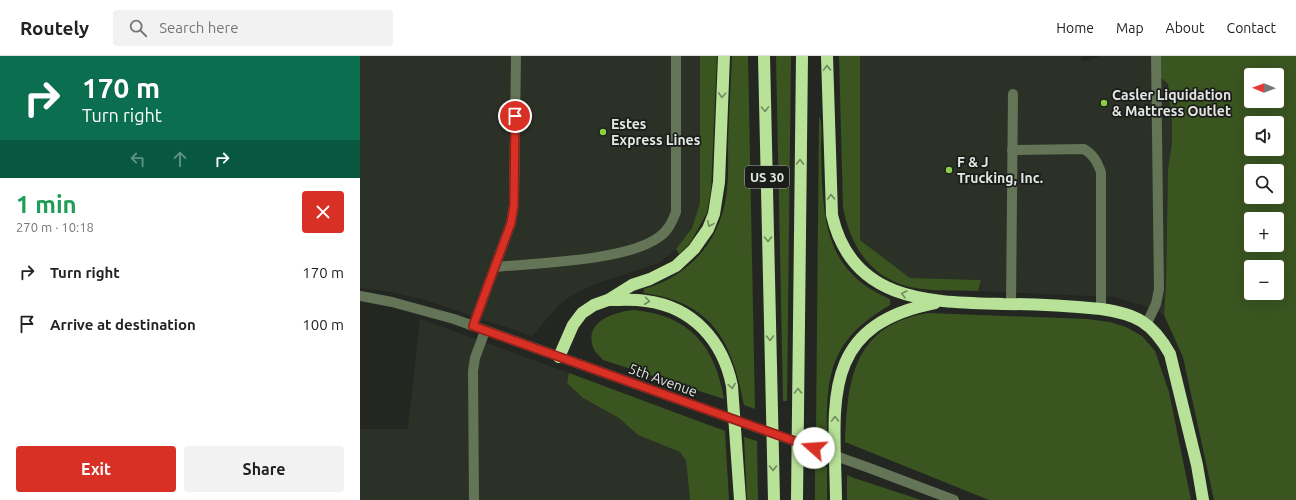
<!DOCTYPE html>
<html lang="en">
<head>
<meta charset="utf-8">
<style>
	:root { --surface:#fff; --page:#f2f2f2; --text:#222; --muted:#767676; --line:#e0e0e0; --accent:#d93025 }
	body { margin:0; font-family:Ubuntu,sans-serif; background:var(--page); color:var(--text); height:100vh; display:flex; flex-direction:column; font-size:15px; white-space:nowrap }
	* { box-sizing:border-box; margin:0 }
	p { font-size:13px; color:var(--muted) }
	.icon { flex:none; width:22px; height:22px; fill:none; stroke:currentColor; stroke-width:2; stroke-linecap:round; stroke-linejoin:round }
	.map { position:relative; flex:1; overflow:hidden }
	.details { display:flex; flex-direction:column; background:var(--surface); width:360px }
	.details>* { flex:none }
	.hud { background:#0b6e4f; color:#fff; overflow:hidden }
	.needle { width:26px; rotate:271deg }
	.buttons { position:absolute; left:884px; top:12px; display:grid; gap:8px }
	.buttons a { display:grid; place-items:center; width:40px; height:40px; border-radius:4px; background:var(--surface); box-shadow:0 4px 16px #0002; font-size:20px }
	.pin { position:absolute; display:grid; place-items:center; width:34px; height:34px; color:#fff; margin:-17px; border:2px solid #fff; border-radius:50%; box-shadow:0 1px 4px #0007 }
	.me { position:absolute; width:44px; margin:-22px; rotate:289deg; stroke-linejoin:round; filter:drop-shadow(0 0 3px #0008) }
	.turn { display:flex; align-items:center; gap:14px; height:84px; padding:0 16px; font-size:18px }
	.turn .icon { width:52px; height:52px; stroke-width:2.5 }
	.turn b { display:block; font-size:28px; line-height:34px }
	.lanes { display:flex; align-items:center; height:38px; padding:0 16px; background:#0003; justify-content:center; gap:20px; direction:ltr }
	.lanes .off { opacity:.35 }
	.round { display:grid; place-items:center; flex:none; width:42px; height:42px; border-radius:4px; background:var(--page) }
	.overview { display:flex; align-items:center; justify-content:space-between; height:68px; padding:0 16px }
	h1 { font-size:24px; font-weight:600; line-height:30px; color:#1e9e55 }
	.cta { display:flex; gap:8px; margin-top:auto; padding:8px 16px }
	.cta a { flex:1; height:46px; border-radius:4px; background:var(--accent); color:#fff; font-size:16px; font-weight:600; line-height:46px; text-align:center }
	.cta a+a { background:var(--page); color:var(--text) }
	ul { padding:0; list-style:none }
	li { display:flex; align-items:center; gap:12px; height:52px; padding:0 16px }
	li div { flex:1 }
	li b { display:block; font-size:15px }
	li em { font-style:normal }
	header { display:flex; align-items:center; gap:24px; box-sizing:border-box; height:56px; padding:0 20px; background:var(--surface); border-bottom:1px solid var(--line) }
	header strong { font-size:19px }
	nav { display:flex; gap:22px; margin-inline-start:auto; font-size:14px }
	.search { width:280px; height:36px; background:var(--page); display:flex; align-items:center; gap:10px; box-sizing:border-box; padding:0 14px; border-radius:4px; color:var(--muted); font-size:15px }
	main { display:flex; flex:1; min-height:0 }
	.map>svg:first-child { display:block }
	.built { fill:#2b3127 }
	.green { fill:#3a5520; fill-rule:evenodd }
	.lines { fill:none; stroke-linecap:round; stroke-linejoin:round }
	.minor { stroke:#637457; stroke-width:10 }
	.highway { stroke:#b9e299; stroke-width:12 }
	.oneway { stroke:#71895f }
	.route-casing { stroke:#8d1f18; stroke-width:10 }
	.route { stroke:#d93025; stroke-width:7 }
	.poi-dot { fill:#8bce46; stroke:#1a1d19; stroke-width:1.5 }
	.labels { text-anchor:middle; stroke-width:3.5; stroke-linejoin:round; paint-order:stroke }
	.shield { fill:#1a1d19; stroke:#a7aaa6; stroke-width:1 }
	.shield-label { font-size:13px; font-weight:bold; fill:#e4e6e3 }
	.poi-label { font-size:14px; font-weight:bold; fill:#e4e6e3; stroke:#1a1d19; text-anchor:start }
	.street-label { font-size:14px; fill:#e4e6e3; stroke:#1a1d19 }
</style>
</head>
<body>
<header>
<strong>Routely</strong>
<div class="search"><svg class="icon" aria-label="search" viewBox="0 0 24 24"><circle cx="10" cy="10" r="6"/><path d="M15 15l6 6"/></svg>Search here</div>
<nav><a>Home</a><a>Map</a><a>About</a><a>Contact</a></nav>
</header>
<main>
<section class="details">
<div class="hud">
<div class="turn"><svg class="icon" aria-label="right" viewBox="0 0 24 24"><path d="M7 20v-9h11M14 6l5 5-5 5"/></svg><div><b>170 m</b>Turn right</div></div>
<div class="lanes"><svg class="icon off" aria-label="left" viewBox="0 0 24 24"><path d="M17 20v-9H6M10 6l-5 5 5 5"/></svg><svg class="icon off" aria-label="ahead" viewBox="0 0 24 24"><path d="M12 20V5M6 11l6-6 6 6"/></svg><svg class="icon" aria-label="right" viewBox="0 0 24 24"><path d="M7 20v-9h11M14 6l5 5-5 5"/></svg></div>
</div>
<div class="overview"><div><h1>1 min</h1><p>270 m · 10:18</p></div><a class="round" style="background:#d93025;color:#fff"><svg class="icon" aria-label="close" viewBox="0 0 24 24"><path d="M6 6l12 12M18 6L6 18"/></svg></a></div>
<ul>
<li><svg class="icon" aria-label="right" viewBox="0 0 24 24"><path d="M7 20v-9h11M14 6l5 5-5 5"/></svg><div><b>Turn right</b></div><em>170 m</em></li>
<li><svg class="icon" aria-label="arrive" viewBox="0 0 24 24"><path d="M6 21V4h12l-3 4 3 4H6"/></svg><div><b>Arrive at destination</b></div><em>100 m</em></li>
</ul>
<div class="cta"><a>Exit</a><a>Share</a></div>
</section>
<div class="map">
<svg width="936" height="444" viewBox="0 0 936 444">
	<rect width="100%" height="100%" fill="#242622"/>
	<g class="built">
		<polygon points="0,0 340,0 340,147 332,172 316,193 299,207 232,229 211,240 199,249 172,280 65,244 26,235 0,232"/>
		<polygon points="500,0 721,0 721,4 727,5 740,0 801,0 801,22 808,28 812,67 812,87 808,113 806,229 804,259 794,253 755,241 618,235 621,224 550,222 500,184"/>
		<polygon points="60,263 209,317 207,327 223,342 259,362 278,379 320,396 326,405 330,444 0,444 0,373 48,373"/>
	</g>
	<g class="green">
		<polygon points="340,0 357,0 351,134 347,157 330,187 319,198 316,193 332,172 340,147"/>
		<path d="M 372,0 L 388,0 L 395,353 L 384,349 C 372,285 353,247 284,237 L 284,233 C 326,221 356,190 365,147 C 369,127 368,106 368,86 C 369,57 371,28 372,0 Z"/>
		<polygon points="416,0 431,0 427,345 423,345"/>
		<path d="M 479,0 L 500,0 L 500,184 L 550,222 L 621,224 L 618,235 C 596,234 572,236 550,231 C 509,221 490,189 483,151 Z"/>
		<path d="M 801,0 L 936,0 L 936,444 L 854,444 L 823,301 L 804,259 L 806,229 L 808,113 L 812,87 L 812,67 L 808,28 L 801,22 ZM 891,19 L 917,19 L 917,45 L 891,45 ZM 891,67 L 917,67 L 917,93 L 891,93 ZM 891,115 L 917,115 L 917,141 L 891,141 ZM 891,163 L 917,163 L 917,189 L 891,189 ZM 891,211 L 917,211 L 917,237 L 891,237 Z"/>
		<path d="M 459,60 C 463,67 461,84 461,93 C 463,157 461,214 530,243 L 530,249 C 472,283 466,315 467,379 L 456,375 Z"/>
		<path d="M 273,254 C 330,259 355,290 364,343 L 243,304 C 240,300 234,296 233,291 C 224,265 255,256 273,254 Z"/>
		<path d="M 568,257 L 727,263 L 750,266 L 766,271 L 782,280 L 795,295 L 809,336 L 831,444 L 629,444 L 485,386 C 487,323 494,269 568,257 Z"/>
		<polygon points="209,317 365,375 369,444 330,444 326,405 320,396 278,379 259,362 223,342 207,327"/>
		<polygon points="384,381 397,385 398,444 387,444"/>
		<polygon points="455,407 467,411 467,444 455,444"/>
		<polygon points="487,419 494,422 561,444 487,444"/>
	</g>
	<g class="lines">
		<g class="minor">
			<path d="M 652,94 L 724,93 C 734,99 737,106 741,116 L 741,253"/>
			<path d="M 135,211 C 176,207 267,205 299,181 C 308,175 312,166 316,156 L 316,0"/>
			<polyline points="0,240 32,246 94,263 512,413 594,444"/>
			<polyline points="651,248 653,38"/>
			<polyline points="787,267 796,248 799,233 796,0"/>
			<polyline points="113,270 151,167 154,149 156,0"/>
			<polyline points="114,444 113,315 115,302 125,275"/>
		</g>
		<g class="highway">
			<polyline points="404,0 414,444"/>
			<path d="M 467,0 L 472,159 C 492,247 571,246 643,248 C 676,248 708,250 741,253 C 776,258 792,266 810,298 L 837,409 L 843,444"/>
			<path d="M 249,244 C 261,244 274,243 286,245 C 333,251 363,285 372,330 L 380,444"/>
			<polyline points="199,301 213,269 222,257 234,249 248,244 272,229 290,223 316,210 334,193 348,173 354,158 359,126 364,0"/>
			<polyline points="437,444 442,0"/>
			<path d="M 476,444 C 475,350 457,270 575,247"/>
		</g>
	</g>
	<defs><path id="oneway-chevron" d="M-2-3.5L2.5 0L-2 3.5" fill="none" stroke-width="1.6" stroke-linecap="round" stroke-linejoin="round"/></defs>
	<g class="oneway">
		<use href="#oneway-chevron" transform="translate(467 12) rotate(-92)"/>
		<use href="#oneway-chevron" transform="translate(362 39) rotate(93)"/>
		<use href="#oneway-chevron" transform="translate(405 53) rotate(89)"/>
		<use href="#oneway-chevron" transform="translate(440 106) rotate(-89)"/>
		<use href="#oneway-chevron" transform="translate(471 141) rotate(-92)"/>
		<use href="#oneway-chevron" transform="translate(350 168) rotate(114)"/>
		<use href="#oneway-chevron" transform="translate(408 183) rotate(89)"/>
		<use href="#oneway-chevron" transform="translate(544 238) rotate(-166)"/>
		<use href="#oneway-chevron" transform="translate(287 245) rotate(7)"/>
		<use href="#oneway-chevron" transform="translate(410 282) rotate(89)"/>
		<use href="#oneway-chevron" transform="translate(372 330) rotate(81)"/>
		<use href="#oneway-chevron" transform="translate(438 335) rotate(-90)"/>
		<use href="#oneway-chevron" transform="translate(475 363) rotate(-90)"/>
		<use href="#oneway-chevron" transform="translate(413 412) rotate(89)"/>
	</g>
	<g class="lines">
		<defs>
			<polyline id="route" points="155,60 154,149 151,167 113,270 454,392"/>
		</defs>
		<use href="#route" class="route-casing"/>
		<use href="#route" class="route"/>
	</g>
	<g class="poi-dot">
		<circle cx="744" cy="47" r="4"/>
		<circle cx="243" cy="76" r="4"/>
		<circle cx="589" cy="114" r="4"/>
	</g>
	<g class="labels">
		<rect class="shield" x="385" y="110" width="44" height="22" rx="3"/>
		<g class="shield-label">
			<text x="407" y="126">US 30</text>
		</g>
		<g class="poi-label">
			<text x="752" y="44">Casler Liquidation<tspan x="752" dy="16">&amp; Mattress Outlet</tspan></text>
			<text x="251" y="73">Estes<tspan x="251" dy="16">Express Lines</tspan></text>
			<text x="597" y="111">F &amp; J<tspan x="597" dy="16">Trucking, Inc.</tspan></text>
		</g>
		<g class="street-label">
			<text transform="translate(303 324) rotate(20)" y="5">5th Avenue</text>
		</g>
	</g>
</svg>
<div class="buttons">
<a><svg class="needle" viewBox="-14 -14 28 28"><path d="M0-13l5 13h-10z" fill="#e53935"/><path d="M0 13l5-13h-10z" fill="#767676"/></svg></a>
<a><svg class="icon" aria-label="sound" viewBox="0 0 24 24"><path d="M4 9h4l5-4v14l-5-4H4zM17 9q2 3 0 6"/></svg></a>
<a><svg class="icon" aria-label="search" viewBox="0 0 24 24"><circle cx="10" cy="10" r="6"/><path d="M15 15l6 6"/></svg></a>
<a>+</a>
<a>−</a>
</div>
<div class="pin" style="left:155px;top:60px;background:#d93025"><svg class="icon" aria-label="arrive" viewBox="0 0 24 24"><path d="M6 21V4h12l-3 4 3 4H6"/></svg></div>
<svg class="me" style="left:454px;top:392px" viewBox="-20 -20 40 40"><circle r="19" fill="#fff"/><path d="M0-13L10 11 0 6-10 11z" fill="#d93025"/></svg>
</div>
</main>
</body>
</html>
